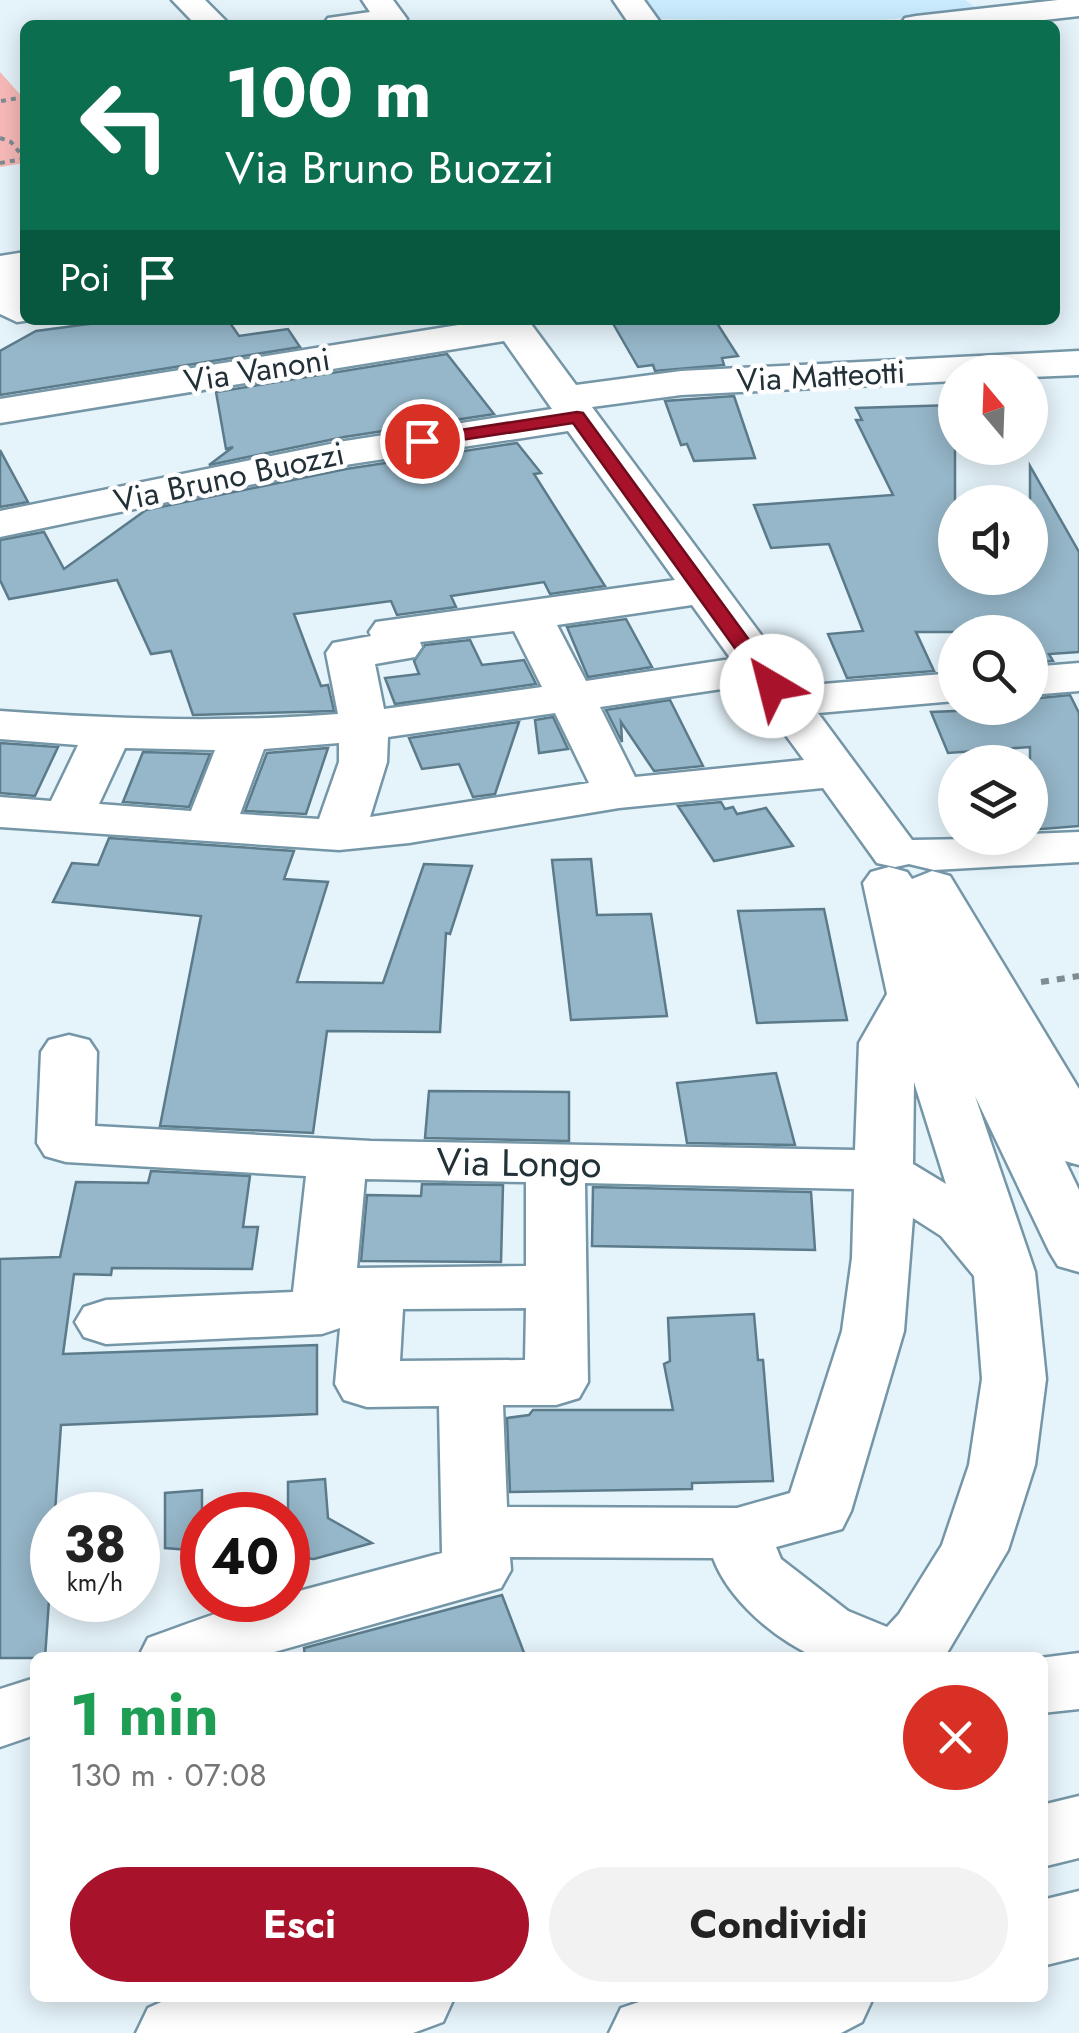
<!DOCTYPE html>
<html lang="it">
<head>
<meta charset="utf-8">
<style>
	:root { --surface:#fff; --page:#f2f2f2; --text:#222; --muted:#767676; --accent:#a9122b }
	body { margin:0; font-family:Jost,sans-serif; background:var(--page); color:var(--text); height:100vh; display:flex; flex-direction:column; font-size:38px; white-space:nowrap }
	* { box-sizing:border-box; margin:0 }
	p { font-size:32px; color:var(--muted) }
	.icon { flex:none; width:55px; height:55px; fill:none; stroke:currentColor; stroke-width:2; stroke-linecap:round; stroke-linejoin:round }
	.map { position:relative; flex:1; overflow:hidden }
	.drawer { position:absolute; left:30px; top:1652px; width:1018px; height:350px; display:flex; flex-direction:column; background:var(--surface); border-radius:15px; box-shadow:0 5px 25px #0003 }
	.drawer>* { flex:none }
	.hud { position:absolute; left:20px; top:20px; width:1040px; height:305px; border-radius:15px; box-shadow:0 5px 25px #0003; background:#0b6e4f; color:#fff; overflow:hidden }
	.needle { width:65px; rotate:341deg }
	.buttons { position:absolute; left:938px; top:355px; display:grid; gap:20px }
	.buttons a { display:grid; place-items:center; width:110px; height:110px; border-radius:50%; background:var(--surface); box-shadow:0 5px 25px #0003; font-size:50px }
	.speed { position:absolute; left:30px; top:1492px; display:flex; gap:20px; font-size:50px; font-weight:700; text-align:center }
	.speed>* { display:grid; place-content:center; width:130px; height:130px; border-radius:50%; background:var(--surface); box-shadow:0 5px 25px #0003; line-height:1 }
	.speed small { font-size:25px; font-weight:400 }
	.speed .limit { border:15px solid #d22; background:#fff; color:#111 }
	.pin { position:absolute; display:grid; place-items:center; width:85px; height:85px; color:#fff; margin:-42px; border:5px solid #fff; border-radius:50%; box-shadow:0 2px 10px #0007 }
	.me { position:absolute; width:110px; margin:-55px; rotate:323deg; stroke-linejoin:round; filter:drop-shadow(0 0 8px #0008) }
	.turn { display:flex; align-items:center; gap:35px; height:210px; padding:0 40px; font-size:45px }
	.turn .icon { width:130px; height:130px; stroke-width:2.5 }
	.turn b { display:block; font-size:70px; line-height:85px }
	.then { display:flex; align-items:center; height:95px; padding:0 40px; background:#0003; gap:20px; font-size:38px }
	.round { display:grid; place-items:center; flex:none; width:105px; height:105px; border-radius:52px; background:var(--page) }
	.overview { display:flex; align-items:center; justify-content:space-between; height:170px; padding:0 40px }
	h1 { font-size:60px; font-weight:700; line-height:75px; color:#1e9e55 }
	.primary-button { display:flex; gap:20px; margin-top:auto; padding:20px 40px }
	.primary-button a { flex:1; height:115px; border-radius:60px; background:var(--accent); color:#fff; font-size:40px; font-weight:700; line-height:115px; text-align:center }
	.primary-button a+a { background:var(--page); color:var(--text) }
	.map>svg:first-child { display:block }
	.built { fill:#caebfe }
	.green { fill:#f7b9b7 }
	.building { fill:#96b7c9; stroke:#5b7b8b; stroke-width:2.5 }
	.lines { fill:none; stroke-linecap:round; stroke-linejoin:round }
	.minor-casing { stroke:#7596a7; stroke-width:5 }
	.path-far1 { stroke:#7e8c93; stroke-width:4; stroke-dasharray:5 5; stroke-linecap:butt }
	.path { stroke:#7e8c93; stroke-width:6; stroke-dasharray:8 8; stroke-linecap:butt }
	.minor { fill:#fff; fill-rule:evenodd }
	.route { fill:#a9122b; stroke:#6e0c1c; stroke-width:2.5 }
	.labels { text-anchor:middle; stroke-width:9; stroke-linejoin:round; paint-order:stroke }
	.far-street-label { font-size:32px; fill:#223037; stroke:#fefefe }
	.street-label { font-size:38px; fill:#223037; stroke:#fefefe }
</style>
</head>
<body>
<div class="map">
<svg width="1079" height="2033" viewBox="0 0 1079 2033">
	<rect width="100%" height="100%" fill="#e5f3fa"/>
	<polygon class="built" points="646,0 965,0 978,9 839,25 777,25 741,20 659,19"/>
	<polygon class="green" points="0,72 25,100 25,163 0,167"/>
	<g class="building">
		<polygon points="119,320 228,320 239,336 288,329 300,347 0,395 0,351 36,331"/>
		<polygon points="611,320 715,320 738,356 722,358 724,365 655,371 653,365 638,367"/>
		<polygon points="447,354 494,414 344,437 209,465 233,447 226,449 216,392"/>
		<polygon points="734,396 755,458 694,461 687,444 681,445 665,401"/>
		<polygon points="955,405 955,578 1030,578 1030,466 1079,552 1079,652 1049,654 1053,661 1030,663 1030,632 916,632 934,671 847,678 828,634 863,631 829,544 771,548 754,505 893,495 856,420 862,420 856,408"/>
		<polygon points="517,443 541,473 534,474 605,586 550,594 544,582 451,596 456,607 397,615 391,601 294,614 321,686 328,685 334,711 193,715 171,651 151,654 117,580 9,599 0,580 0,540 44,532 64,569 146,510 346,469"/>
		<polygon points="0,450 28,502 0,507"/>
		<polygon points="626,619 652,667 588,677 567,627"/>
		<polygon points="470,640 482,665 524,660 536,684 395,704 385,678 419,674 414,661 425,645"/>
		<polygon points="1070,695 1079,713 1079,826 1030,830 1030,747 948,753 931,712 1030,708 1030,699"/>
		<polygon points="670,700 703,766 654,771 621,722 622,742 606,710"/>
		<polygon points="553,717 568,749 539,753 535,720"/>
		<polygon points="519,722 495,794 473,797 459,764 422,769 409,738"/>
		<polygon points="0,743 58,747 35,796 0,793"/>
		<polygon points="328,748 306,814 245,811 267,753"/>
		<polygon points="143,752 210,754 189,807 123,802"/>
		<polygon points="721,802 725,809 733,807 737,814 766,808 793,846 714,861 678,806"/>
		<polygon points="109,838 294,851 284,879 328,882 297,982 383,983 424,864 472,866 450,934 446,933 440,1032 327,1031 313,1133 160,1126 201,916 53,902 72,863 98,865"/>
		<polygon points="591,859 597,915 651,914 667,1016 571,1020 552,860"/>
		<polygon points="824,909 847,1020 757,1023 738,911"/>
		<polygon points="776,1073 795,1145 687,1143 677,1083"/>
		<polygon points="429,1091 569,1092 569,1141 425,1138"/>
		<polygon points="151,1171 250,1176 243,1227 258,1227 252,1269 112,1268 111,1275 74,1274 63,1354 317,1345 317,1414 61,1425 45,1658 0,1658 0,1259 60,1257 76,1182 148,1183"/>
		<polygon points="422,1184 503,1185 501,1262 361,1261 367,1195 421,1196"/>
		<polygon points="593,1187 811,1192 815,1250 592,1246"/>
		<polygon points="754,1314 758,1360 763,1360 773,1481 692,1483 692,1489 510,1492 507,1418 529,1415 533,1410 673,1410 664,1364 670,1361 668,1318"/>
		<polygon points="325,1479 328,1518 372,1543 314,1559 288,1557 288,1482"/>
		<polygon points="202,1490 202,1551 165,1548 165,1493"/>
		<polygon points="502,1595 526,1658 305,1658 304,1648"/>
	</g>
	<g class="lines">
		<defs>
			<g id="minor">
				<polygon points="172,0 205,0 230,25 196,25"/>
				<polygon points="362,0 393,0 407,19 403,25 323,25 328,18 370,12"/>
				<polygon points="613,0 644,0 662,25 630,25"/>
				<polygon points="1058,0 1079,0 1079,16 1001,25 900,25 905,18 916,16"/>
				<polygon points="25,252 25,320 31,320 17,322 0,314 0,256"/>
				<path d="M 489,320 L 528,320 L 576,385 L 681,371 L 1079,351 L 1079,375 L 1030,377 L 1030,372 L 955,372 L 955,381 L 681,395 L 592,407 L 799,686 L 955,673 L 955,701 L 818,713 L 912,840 L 1030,838 L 1030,834 L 1079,832 L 1079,862 L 934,870 L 909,864 L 895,867 L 877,863 L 823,788 L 619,808 L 409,843 L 339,850 L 0,827 L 0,797 L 51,801 L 78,745 L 0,739 L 0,711 C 113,719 224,723 338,714 L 326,653 L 333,643 L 371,636 L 369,632 L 376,622 L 675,580 L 568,431 L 345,465 L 0,537 L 0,511 L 345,441 L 552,409 L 504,341 L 0,423 L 0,399 ZM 692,605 L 731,659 L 586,681 L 557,625 ZM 514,631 L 542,687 L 384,709 L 375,664 L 415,657 L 422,647 L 420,642 ZM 749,685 L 804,760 L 635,777 L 600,707 ZM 555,713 L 589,783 L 370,817 L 387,762 L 388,737 ZM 339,743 L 339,762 L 319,819 L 240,814 L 264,749 ZM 125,748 L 215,750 L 191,811 L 99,804 Z"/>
				<polygon points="1079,663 1079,691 1030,695 1030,667"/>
				<path d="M 889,867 L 907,872 L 912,879 L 932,871 L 950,876 L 1079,1089 L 1079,1165 L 1065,1161 L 1079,1190 L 1079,1272 L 1058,1266 L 1049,1251 L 975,1096 L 1035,1272 L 1046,1379 L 1035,1465 L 1008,1550 L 944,1658 L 817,1658 C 775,1639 729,1601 713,1558 L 510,1557 L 511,1570 L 501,1588 L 253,1658 L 138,1658 L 148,1638 C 193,1623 240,1600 288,1600 L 288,1594 L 442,1553 L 439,1406 L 367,1407 L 344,1400 L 335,1384 L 340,1328 L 322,1334 L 106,1344 L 84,1337 L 75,1322 L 84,1307 L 106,1300 L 293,1292 L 306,1176 L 66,1162 L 45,1156 L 37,1143 L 41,1052 L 49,1040 L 69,1035 L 89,1040 L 97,1052 L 95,1126 L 371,1141 L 855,1150 L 859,1043 L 887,994 L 863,883 L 871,872 ZM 914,1082 L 946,1184 L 913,1164 ZM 365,1179 L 526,1182 L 526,1266 L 357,1268 ZM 585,1183 L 854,1189 L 852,1258 L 842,1331 L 790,1493 L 737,1508 L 507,1507 L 503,1405 L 556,1405 L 579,1398 L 588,1382 ZM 913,1218 L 941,1236 L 974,1276 L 982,1379 L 969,1465 L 942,1545 L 899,1614 L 887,1627 L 848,1611 L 781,1559 L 776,1547 L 842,1529 L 851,1511 L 904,1331 ZM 526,1308 L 525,1360 L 400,1361 L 403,1309 Z"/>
				<polygon points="1079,1653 1079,1709 1042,1713 1040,1658"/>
				<polygon points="35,1678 35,1735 0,1747 0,1689"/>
				<polygon points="1079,1796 1079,1858 1042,1867 1042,1805"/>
				<polygon points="1079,1891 1079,1957 1042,1966 1042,1900"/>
				<polygon points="170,1998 286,1998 284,2002 298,1998 454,1998 443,2022 413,2033 136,2033 148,2008"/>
				<polygon points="651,1998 873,1998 862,2022 841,2033 609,2033 621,2008"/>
			</g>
		</defs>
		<use href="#minor" class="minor-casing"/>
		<g class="path-far1">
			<polyline points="1,101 25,97"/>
			<polyline points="0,138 11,142 25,159"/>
			<polyline points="0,163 23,159"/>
		</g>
		<polyline class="path" points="1041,982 1079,976"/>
		<use href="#minor" class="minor"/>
	</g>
	<polygon class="route" points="577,412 583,413 779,681 779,690 765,690 573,423 422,446 414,441 422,436"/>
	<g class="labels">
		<g class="far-street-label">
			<text transform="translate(257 370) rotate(-9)" y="11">Via Vanoni</text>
			<text transform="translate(821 376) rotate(-3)" y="11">Via Matteotti</text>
			<text transform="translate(229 477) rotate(-12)" y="11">Via Bruno Buozzi</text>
		</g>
		<g class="street-label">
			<text transform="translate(519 1163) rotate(1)" y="13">Via Longo</text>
		</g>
	</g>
</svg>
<div class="buttons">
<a><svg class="needle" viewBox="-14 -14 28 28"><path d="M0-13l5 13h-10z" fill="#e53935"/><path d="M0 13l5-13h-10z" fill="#767676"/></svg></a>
<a><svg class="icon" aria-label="sound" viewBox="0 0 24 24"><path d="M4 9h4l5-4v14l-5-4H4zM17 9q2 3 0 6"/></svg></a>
<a><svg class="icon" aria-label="search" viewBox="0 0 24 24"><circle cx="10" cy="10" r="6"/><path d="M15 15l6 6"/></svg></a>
<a><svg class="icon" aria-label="layers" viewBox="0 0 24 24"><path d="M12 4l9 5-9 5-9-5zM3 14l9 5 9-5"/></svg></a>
</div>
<div class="speed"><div>38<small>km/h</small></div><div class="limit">40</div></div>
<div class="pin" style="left:422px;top:441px;background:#d93025"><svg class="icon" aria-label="arrive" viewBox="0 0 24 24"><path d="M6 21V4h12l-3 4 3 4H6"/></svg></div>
<svg class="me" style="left:772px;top:686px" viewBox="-20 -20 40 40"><circle r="19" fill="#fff"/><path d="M0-13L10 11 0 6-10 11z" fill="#a9122b"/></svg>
<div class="hud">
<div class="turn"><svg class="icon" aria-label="left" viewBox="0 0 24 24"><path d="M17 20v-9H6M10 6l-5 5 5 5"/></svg><div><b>100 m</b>Via Bruno Buozzi</div></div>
<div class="then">Poi<svg class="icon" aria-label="arrive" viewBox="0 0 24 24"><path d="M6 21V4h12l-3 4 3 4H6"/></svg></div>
</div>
<section class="drawer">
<div class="overview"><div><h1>1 min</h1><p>130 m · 07:08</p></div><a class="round" style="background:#d93025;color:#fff"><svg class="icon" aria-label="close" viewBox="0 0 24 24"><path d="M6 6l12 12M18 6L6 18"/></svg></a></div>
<div class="primary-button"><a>Esci</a><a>Condividi</a></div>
</section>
</div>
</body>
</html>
